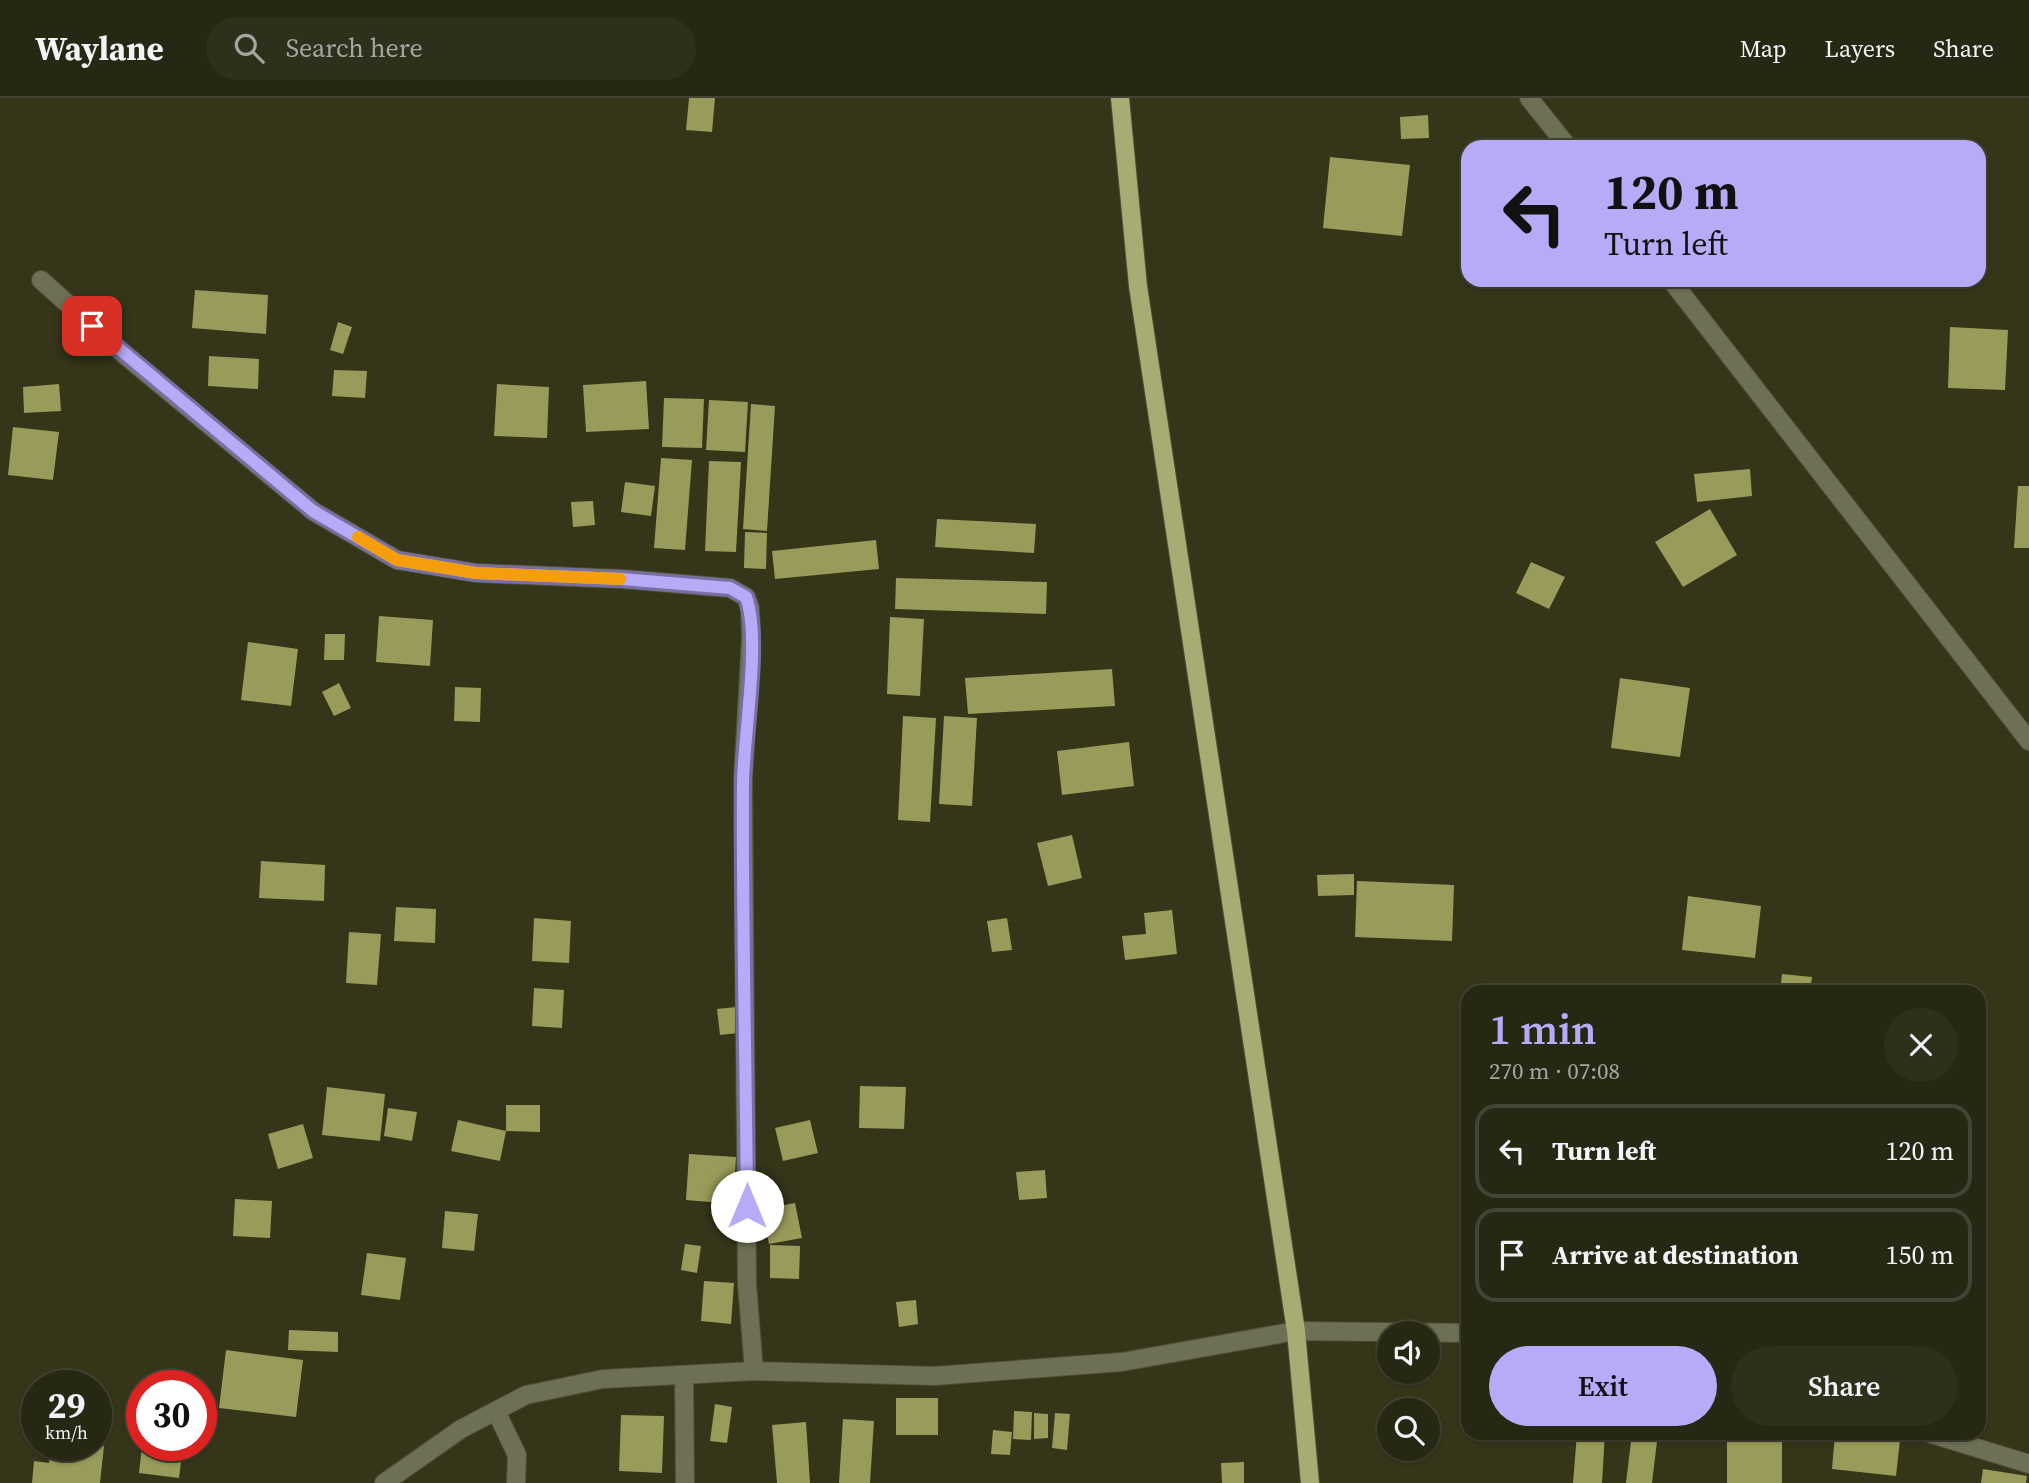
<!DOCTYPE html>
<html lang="en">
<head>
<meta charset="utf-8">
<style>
	:root { --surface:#272813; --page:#2f301c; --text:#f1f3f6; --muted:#a4a6a0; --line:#434433; --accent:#b7abf8 }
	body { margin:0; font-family:"Source Serif 4",serif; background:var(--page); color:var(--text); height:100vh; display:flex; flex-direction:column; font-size:26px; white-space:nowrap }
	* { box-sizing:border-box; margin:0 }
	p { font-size:23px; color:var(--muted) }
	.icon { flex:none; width:38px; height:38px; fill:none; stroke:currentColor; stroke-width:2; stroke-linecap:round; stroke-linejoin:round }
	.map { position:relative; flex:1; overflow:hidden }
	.panel { position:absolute; left:1461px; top:887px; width:525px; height:455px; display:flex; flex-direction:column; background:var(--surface); border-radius:21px; box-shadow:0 2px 5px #0004,0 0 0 2px var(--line) }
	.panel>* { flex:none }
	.guide { position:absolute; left:1461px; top:42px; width:525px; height:147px; border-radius:21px; box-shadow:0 2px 5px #0004,0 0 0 2px var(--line); background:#b7abf8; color:#111; overflow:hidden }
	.controls { position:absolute; left:1377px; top:1223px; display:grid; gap:14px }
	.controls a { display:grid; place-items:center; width:63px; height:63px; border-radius:50%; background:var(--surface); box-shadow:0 2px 5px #0004,0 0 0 2px var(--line); font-size:35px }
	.speed { position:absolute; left:21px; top:1272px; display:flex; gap:14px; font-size:35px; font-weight:700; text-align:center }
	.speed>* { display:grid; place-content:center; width:91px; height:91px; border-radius:50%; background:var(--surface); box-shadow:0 2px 5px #0004,0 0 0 2px var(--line); line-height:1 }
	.speed small { font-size:18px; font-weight:400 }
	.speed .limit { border:10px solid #d22; background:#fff; color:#111 }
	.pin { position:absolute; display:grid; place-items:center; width:60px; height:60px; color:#fff; margin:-30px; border-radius:14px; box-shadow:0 4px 10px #0006 }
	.me { position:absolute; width:77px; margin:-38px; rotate:0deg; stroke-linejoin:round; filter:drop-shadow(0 0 5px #0008) }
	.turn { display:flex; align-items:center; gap:24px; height:147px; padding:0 28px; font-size:32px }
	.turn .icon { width:91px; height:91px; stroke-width:2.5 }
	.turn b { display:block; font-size:49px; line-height:60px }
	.round { display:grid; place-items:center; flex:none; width:74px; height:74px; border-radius:37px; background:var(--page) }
	.headline { display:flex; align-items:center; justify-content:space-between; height:119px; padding:0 28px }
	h1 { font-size:42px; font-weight:600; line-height:52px; color:var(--accent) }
	.cta { display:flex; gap:14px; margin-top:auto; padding:14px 28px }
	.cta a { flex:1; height:80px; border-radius:42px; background:var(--accent); color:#111; font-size:28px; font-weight:600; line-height:80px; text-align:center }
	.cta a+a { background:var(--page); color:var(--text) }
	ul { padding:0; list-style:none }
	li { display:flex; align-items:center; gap:21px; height:94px; margin:0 14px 10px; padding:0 14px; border:4px solid var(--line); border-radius:21px }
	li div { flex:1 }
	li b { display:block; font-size:26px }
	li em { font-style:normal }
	header { display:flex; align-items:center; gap:42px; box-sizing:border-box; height:98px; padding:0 35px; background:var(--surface); border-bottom:2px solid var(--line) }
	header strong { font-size:33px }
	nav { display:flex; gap:38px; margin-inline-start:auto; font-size:24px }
	.search { width:490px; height:63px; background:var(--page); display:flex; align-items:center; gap:18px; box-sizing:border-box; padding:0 24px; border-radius:38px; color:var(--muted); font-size:26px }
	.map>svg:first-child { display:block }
	.building { fill:#999b5a }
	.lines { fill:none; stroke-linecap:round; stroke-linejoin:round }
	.minor-casing { stroke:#4f5036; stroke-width:20 }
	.major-casing { stroke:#4f5036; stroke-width:20 }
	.minor { stroke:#6e7055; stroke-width:18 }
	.major { stroke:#a8ab74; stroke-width:18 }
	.route-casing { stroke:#776fa1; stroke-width:18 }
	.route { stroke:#b7abf8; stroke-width:12 }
	.slow { stroke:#f59e0b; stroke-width:12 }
</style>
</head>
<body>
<header>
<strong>Waylane</strong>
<div class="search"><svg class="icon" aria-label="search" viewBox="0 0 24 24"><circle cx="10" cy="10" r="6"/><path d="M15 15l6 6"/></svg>Search here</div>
<nav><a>Map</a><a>Layers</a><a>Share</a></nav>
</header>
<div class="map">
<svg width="2029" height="1385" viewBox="0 0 2029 1385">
	<rect width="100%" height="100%" fill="#343519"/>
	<g class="building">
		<polygon points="689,0 715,0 712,34 686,32"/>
		<polygon points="1428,17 1429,40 1401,41 1400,19"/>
		<polygon points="1330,59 1410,67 1402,138 1323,130"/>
		<polygon points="195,192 268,197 266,236 192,230"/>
		<polygon points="338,224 352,229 343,256 330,252"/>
		<polygon points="1950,229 2008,232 2005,292 1948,290"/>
		<polygon points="209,258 259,261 258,291 208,288"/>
		<polygon points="334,272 367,273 365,300 332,298"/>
		<polygon points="646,283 649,331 586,334 583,287"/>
		<polygon points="59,286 61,313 24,315 23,289"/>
		<polygon points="497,286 549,289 547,340 494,338"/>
		<polygon points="664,300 704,301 702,350 662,349"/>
		<polygon points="709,302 748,304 745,354 706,352"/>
		<polygon points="751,306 775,308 767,433 743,431"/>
		<polygon points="13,329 59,334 53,382 8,377"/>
		<polygon points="661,360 692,362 685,452 654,450"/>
		<polygon points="709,363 741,364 736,454 705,453"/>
		<polygon points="1750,371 1752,398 1697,404 1694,376"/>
		<polygon points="625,384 655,388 651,418 621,414"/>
		<polygon points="2018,388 2029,388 2029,450 2014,450"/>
		<polygon points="593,403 595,427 573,429 571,404"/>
		<polygon points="1710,411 1737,457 1683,489 1655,444"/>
		<polygon points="937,421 1036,426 1034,455 935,449"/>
		<polygon points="745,434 767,435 766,471 744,470"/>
		<polygon points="876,442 879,471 775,481 772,453"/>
		<polygon points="1531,464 1565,479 1549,511 1516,495"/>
		<polygon points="896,480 1047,484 1046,516 895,511"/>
		<polygon points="379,518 433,522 430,568 376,564"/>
		<polygon points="890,519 924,521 920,598 887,596"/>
		<polygon points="325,536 345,536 344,562 324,562"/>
		<polygon points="248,544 298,551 291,608 241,602"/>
		<polygon points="1112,571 1115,608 968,616 965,580"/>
		<polygon points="1620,580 1690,590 1680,659 1611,650"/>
		<polygon points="339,585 351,610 334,618 322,594"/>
		<polygon points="455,589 481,590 480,624 454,623"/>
		<polygon points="903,618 936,620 930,724 898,722"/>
		<polygon points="944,618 977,620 972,708 939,706"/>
		<polygon points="1129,644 1134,688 1062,697 1057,653"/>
		<polygon points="1072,737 1082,780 1048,788 1037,745"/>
		<polygon points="261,763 325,767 324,803 259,800"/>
		<polygon points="1354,776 1354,797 1318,798 1317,777"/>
		<polygon points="1357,783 1454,787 1452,843 1355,839"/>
		<polygon points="1688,798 1761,808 1755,860 1682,852"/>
		<polygon points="396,809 436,811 435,845 394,843"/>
		<polygon points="1172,812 1177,856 1125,862 1122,838 1146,836 1144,815"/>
		<polygon points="534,820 571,823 569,865 532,863"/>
		<polygon points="1007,820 1012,852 992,854 987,823"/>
		<polygon points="349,834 381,836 377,887 346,885"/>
		<polygon points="1782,876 1812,879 1810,894 1780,894"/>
		<polygon points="534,890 564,892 562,930 532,928"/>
		<polygon points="736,909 739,935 720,937 717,911"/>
		<polygon points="860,988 906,989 904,1031 859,1030"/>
		<polygon points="327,989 385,996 380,1043 322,1037"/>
		<polygon points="506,1007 540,1007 540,1034 506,1033 500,1063 451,1053 458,1022 506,1033"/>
		<polygon points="388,1010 417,1014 412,1043 384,1038"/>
		<polygon points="810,1022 818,1055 783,1063 775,1030"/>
		<polygon points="303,1026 313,1060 278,1071 268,1036"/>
		<polygon points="689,1056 736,1059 733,1106 686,1102"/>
		<polygon points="1045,1072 1047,1100 1019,1102 1016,1074"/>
		<polygon points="235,1101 272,1103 270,1140 233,1138"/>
		<polygon points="795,1105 802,1140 769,1146 762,1111"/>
		<polygon points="445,1113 478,1116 474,1153 442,1150"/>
		<polygon points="685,1146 701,1148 697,1175 681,1172"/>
		<polygon points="770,1147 800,1148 799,1181 770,1180"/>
		<polygon points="367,1155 406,1160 400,1202 361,1197"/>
		<polygon points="704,1183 734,1185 731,1226 701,1223"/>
		<polygon points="916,1202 918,1226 899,1229 896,1204"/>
		<polygon points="289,1232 338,1234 338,1254 288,1252"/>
		<polygon points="226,1252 303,1262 296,1319 219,1310"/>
		<rect x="896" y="1300" width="42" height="37"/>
		<polygon points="715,1306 732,1309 727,1345 710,1343"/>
		<polygon points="1014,1313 1032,1314 1031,1342 1013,1341"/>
		<polygon points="1034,1315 1048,1316 1048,1340 1034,1341"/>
		<polygon points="1055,1315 1070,1316 1067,1352 1052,1350"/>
		<polygon points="621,1317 664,1318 662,1375 619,1373"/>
		<polygon points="843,1321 874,1323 870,1385 839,1385"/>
		<polygon points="806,1324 810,1385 777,1385 772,1327"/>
		<polygon points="993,1332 1012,1334 1010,1357 991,1356"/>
		<polygon points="1577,1335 1605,1335 1602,1385 1573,1385"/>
		<polygon points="1632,1335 1658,1335 1652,1385 1626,1385"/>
		<rect x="1727" y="1335" width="55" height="50"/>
		<polygon points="1835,1336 1900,1342 1896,1378 1832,1371"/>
		<polygon points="51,1348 104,1348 100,1385 32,1385 34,1363 49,1365"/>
		<polygon points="142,1348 183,1348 179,1380 139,1375"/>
		<polygon points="1244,1364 1244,1385 1222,1385 1221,1365"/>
		<polygon points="1983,1371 2027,1378 2026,1385 1981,1385"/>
	</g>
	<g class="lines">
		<defs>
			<g id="minor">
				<polyline points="1529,0 1568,49"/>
				<polyline points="41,182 127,259 313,413 397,462 476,475 622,481 730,490 746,499 750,510 751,539 743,681 747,1186 754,1273"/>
				<polyline points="1671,182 2029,643"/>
				<polyline points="684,1277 685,1385"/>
				<polyline points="496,1313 517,1357 516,1385"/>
				<polyline points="1928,1335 2029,1366"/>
				<polyline points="384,1385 461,1331 526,1297 603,1281 754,1273 934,1278 1122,1264 1296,1233 1468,1235"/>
			</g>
			<polyline id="major" points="1120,0 1138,188 1296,1233 1310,1385"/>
		</defs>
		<use href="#minor" class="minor-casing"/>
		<use href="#major" class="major-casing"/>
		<use href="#minor" class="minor"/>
		<use href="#major" class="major"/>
	</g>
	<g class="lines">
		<defs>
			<path id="route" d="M 92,228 L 313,413 L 397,462 L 476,475 L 622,481 L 730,490 L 746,499 C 761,540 744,635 743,684 C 742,825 746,967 747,1108"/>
		</defs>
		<use href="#route" class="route-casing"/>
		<use href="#route" class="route"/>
		<polyline class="slow" points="358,439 397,462 476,475 620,481"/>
	</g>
</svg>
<div class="controls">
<a><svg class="icon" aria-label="sound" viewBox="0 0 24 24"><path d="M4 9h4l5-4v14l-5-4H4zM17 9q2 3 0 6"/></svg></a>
<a><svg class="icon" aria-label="search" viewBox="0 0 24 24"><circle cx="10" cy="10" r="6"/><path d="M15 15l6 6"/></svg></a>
</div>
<div class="speed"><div>29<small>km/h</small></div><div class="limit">30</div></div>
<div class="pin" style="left:92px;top:228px;background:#d93025"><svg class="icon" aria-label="arrive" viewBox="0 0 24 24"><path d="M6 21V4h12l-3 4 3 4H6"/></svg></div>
<svg class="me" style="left:747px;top:1108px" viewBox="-20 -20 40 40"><circle r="19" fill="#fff"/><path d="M0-13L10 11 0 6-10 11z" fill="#b7abf8"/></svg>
<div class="guide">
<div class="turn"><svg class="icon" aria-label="left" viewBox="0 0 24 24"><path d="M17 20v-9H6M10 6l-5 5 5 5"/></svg><div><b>120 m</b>Turn left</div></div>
</div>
<section class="panel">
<div class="headline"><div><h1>1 min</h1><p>270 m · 07:08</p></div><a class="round"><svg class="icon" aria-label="close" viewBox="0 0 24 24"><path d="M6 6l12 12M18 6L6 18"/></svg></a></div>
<ul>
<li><svg class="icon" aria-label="left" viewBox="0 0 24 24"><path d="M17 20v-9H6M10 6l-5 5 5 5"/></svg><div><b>Turn left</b></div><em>120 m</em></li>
<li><svg class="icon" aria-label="arrive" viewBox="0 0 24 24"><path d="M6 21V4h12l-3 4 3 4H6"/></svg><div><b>Arrive at destination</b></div><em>150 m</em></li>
</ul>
<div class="cta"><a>Exit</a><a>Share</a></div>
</section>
</div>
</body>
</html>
